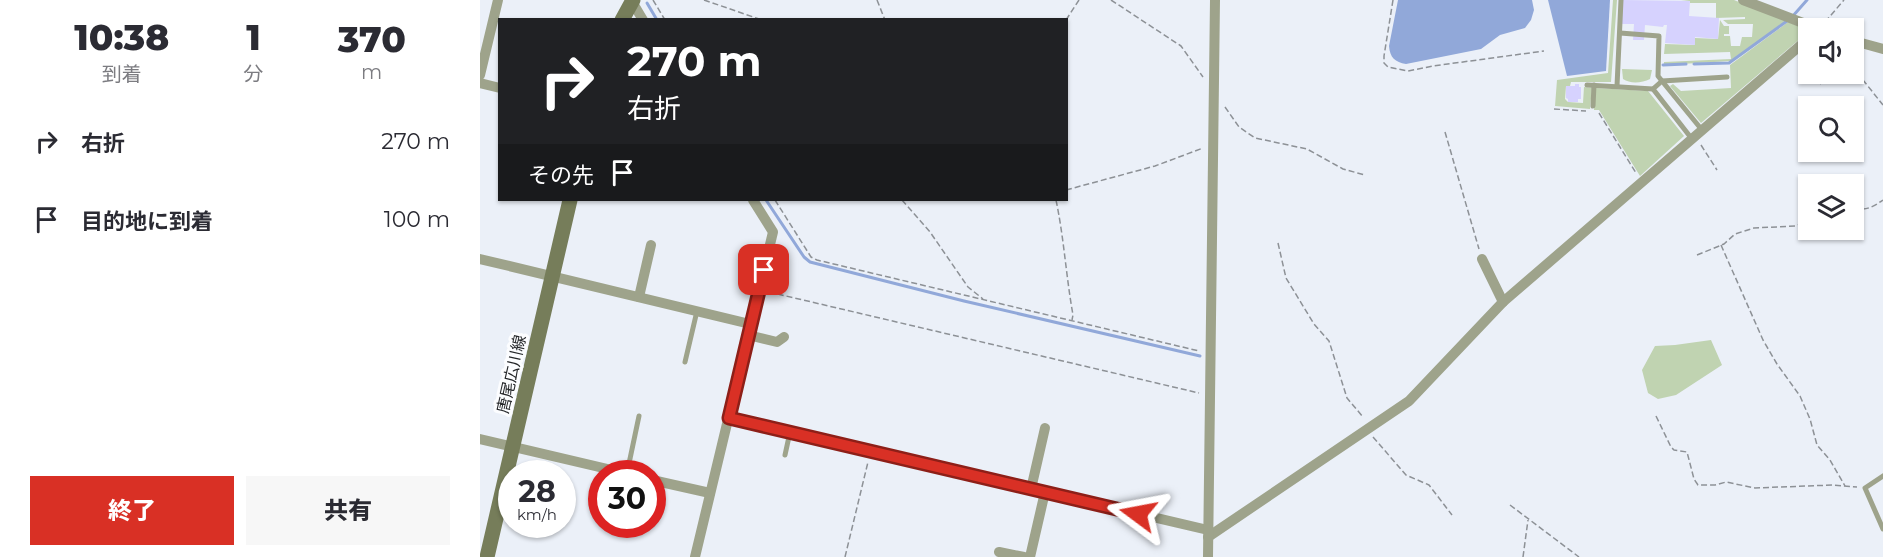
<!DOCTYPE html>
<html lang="ja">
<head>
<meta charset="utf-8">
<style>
	:root { --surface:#fff; --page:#f7f7f7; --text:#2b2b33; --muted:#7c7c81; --accent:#d93025 }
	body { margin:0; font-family:Montserrat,"Noto Sans JP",sans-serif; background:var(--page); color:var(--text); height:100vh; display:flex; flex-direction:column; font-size:22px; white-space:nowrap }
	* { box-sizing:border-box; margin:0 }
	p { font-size:20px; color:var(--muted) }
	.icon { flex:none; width:33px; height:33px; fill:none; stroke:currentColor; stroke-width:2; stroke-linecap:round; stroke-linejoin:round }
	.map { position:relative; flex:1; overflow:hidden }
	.details { display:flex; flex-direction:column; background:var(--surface); width:480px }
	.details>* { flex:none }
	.banner { position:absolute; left:18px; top:18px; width:570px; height:183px; border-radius:0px; box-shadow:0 2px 4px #0004; background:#202124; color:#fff; overflow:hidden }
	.tools { position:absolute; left:1318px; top:18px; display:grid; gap:12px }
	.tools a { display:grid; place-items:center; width:66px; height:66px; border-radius:0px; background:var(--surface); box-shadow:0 2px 4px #0004; font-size:30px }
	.speed { position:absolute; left:18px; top:460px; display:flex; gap:12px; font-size:30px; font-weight:700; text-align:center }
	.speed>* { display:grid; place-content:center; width:78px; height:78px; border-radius:50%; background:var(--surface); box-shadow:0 2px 4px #0004; line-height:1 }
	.speed small { font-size:15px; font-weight:400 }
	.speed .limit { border:9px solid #d22; background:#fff; color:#111 }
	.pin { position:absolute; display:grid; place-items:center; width:51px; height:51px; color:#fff; margin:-26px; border-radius:12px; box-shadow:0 3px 9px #0006 }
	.me { position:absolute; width:66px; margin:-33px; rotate:283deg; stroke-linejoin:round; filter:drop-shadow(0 0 4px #0008) }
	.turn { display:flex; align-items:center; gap:21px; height:126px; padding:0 30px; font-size:27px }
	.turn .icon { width:78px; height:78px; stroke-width:2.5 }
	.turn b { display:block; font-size:42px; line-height:51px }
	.then { display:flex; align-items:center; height:57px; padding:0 30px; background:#0003; gap:12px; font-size:22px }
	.eta { display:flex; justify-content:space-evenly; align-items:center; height:102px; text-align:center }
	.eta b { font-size:36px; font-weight:800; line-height:42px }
	.button { display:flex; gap:12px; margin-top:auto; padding:12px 30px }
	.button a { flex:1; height:69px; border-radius:0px; background:var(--accent); color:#fff; font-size:24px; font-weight:800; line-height:69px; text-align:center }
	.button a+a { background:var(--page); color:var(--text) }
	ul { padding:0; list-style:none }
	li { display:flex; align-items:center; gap:18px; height:78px; padding:0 30px }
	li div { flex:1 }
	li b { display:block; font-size:22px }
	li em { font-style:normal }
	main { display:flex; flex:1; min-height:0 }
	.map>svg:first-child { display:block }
	.green { fill:#c0d3b1 }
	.water { fill:#91a8d9 }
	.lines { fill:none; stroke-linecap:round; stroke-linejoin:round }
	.stream { stroke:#91a8d9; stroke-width:3 }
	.building { fill:#d6d2fe }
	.path { stroke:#8d9196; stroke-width:1.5; stroke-dasharray:6 3; stroke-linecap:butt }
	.service { stroke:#9ea38b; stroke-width:5 }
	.minor { stroke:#9ea38b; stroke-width:10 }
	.secondary { stroke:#767d5a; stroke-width:15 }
	.route-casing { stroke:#8d1f18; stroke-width:15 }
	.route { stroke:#d93025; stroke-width:10 }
	.labels { text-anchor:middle; stroke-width:6; stroke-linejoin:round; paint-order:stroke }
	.street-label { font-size:16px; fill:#25272a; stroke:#fcfdff }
</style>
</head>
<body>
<main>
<section class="details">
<div class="eta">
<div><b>10:38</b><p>到着</p></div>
<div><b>1</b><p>分</p></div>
<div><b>370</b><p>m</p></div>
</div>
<ul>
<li><svg class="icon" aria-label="right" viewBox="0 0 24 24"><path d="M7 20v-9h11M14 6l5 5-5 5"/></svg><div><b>右折</b></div><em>270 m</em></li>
<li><svg class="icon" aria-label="arrive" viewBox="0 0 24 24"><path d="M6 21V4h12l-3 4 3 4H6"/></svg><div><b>目的地に到着</b></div><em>100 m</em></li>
</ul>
<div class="button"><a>終了</a><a>共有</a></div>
</section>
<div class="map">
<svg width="1403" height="557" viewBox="0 0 1403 557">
	<rect width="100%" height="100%" fill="#ebf0f8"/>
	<g class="green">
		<polygon points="1133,0 1137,0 1131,82 1091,82 1090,86 1086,86 1085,99 1088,102 1103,103 1104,87 1112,88 1110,109 1075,106 1077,80 1128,73"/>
		<polygon points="1201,0 1254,0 1306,21 1251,61 1184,65 1184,62 1251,59 1250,52 1184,54 1185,44 1214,45 1215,38 1238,39 1240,20 1244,26 1249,26 1249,34 1244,34 1244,36 1250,36 1251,46 1260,46 1262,37 1272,37 1273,24 1248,24 1243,20 1265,19 1265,17 1236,18 1236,3 1210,3 1210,1"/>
		<polygon points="1308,22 1326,29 1327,33 1221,123 1190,86 1193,84 1201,91 1251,88 1250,65"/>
		<path d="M 1142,69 L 1172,70 L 1170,79 C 1162,83 1150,84 1143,79 Z"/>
		<polygon points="1115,88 1168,91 1204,136 1160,176 1119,110 1114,110"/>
		<polygon points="1231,340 1242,365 1196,395 1178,399 1168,393 1162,370 1175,346 1195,345"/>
	</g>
	<g class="water">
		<path d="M 918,0 L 1052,0 L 1054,10 L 1051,20 L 1045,28 L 1020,35 L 1001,49 L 926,64 C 915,62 910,58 909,46 Z"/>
		<polygon points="1068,0 1130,0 1126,71 1087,76"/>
	</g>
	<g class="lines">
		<g class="stream">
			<polyline points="167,3 177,20"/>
			<polyline points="1312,17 1327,0"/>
			<polyline points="1214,64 1249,63 1307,21"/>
			<polyline points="1183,65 1206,64"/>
			<polyline points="286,200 324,257 330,262 484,301 720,356"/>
		</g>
	</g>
	<g class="building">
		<polygon points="1143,0 1210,1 1209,16 1239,18 1238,39 1215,37 1215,45 1185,43 1187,25 1184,25 1183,27 1165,25 1164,40 1153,40 1154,24 1141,24"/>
		<polygon points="1095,84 1099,84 1099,87 1101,87 1101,99 1098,99 1098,102 1088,102 1088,99 1086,98 1086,86 1095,86"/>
	</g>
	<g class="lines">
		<g class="path">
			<polyline points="173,0 185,20"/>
			<polyline points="224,0 282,20"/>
			<polyline points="397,0 405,20"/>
			<polyline points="631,0 701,46 723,77"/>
			<polyline points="913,0 904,56 904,63 908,67 928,71 953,66 1064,51"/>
			<polyline points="586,20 599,0"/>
			<polyline points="1345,22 1364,0"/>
			<polyline points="1374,64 1379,75 1403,105"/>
			<polyline points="1340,84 1351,74"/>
			<polyline points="745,107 759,127 775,138 827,149 863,169 885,175"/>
			<polyline points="1074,109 1106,111"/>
			<polyline points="1119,113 1156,173"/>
			<polyline points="965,132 999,249"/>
			<polyline points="1221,145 1237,170"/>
			<polyline points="586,190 675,166 723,148"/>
			<polyline points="295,200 331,257 337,260 719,351"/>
			<polyline points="422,200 450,232 488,287 503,299"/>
			<path d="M 576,200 C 584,238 586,276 593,315 L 592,320"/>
			<path d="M 1374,208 C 1386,211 1393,207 1403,200"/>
			<polyline points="798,243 806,278 834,324 849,341 867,398 883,417"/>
			<polyline points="1241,245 1283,340 1297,364 1320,396 1330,419 1337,445 1350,460 1365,486"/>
			<polyline points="1217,255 1244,244 1255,234 1274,228 1316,226 1329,220"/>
			<polyline points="289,292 719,393"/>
			<polyline points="1176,416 1191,447 1194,450 1207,452 1214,479 1218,485 1235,485 1246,482 1275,488 1353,485 1377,487"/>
			<polyline points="893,437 926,475 949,485 972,515"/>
			<polyline points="1030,505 1099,557"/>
			<polyline points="365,557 388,462"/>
			<polyline points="1043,557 1048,520"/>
		</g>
		<g class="service">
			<polyline points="1140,33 1179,36 1178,76 1182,81 1247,77"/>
			<polyline points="1107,85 1173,89"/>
			<polyline points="1137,86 1141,0"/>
			<polyline points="1113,106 1114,85"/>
			<polyline points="1212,139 1173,89 1182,81 1222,130"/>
			<polyline points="205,362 217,311"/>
			<polyline points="305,455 310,432"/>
			<polyline points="147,473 159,416"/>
			<polyline points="1403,476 1385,488 1403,529"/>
		</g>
		<g class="minor">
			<polyline points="151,0 163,20"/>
			<polyline points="1263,0 1336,28"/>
			<polyline points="1374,41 1403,49"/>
			<polyline points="0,75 18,0"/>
			<polyline points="0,83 20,88"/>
			<polyline points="0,259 270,324"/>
			<polyline points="1002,259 1023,302"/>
			<polyline points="159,297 171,245"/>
			<polyline points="268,335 297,342 304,337"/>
			<polyline points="249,418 728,530"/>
			<polyline points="0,439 149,474"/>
			<polyline points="172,480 230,493"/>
			<polyline points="551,489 565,428"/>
			<polyline points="728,537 929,401 1023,302 1329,38"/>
			<polyline points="519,552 544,557"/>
			<polyline points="215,557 293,232 273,200"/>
			<polyline points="550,557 565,492"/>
			<polyline points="728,557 735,0"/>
		</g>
		<g class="secondary">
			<polyline points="142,20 153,0"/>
			<polyline points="7,557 90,200"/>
		</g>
	</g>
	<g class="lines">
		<defs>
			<polyline id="route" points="284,270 249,418 658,514"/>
		</defs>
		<use href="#route" class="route-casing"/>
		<use href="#route" class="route"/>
	</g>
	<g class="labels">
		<g class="street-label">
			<text transform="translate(31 374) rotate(-77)" y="6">唐尾広川線</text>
		</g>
	</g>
</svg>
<div class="tools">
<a><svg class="icon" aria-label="sound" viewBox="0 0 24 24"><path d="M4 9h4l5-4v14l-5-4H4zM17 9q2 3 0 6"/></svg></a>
<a><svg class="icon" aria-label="search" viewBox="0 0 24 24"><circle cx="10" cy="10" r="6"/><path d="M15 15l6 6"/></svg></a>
<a><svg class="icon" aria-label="layers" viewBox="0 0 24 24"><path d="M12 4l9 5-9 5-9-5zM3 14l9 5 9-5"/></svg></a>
</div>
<div class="speed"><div>28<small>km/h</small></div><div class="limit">30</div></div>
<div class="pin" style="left:284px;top:270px;background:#d93025"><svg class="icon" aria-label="arrive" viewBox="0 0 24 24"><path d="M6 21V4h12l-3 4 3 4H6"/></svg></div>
<svg class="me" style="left:658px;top:514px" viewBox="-20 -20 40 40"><path d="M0-17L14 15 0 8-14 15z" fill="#d93025" stroke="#fff" stroke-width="4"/></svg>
<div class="banner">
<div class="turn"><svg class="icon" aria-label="right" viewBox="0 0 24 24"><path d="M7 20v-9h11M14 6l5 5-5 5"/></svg><div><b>270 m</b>右折</div></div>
<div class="then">その先<svg class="icon" aria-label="arrive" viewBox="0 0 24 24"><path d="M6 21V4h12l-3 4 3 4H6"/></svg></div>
</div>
</div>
</main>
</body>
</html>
